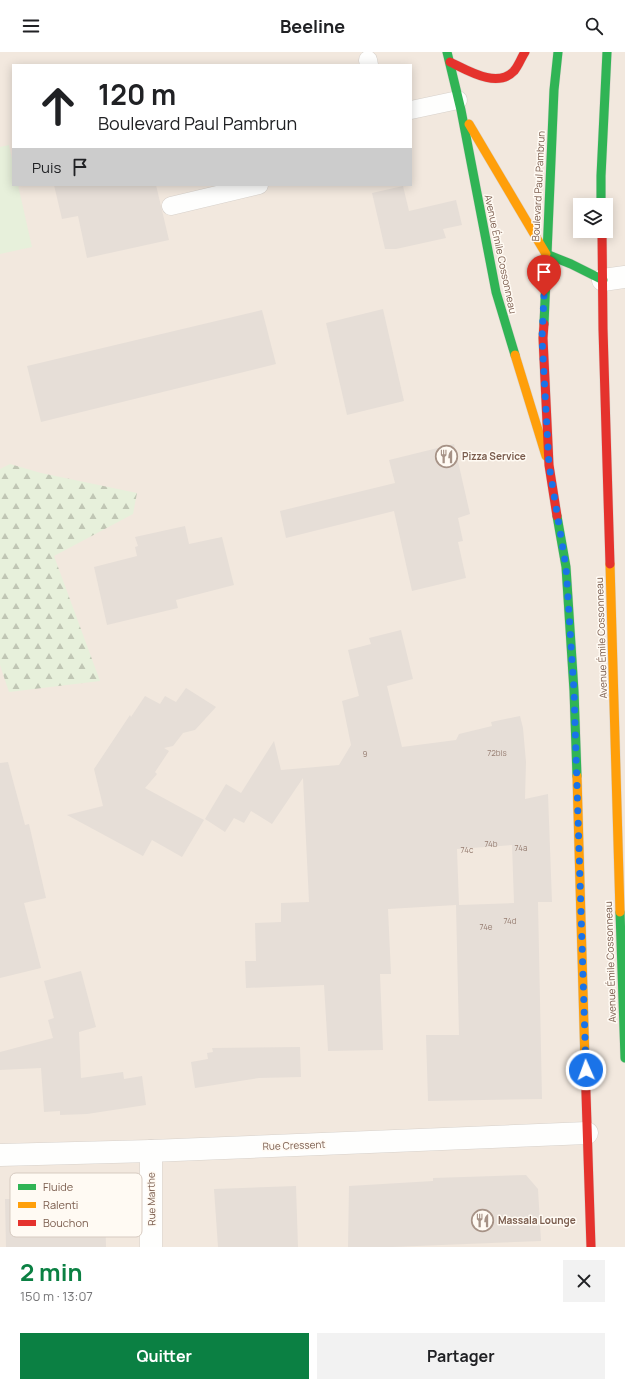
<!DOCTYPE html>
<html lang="fr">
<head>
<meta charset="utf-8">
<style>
	:root { --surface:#fff; --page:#f2f2f2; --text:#202124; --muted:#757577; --accent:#0b8043 }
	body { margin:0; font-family:Manrope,sans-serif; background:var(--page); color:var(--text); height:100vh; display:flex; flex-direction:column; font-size:15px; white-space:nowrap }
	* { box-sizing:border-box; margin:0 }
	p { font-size:13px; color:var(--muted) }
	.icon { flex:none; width:22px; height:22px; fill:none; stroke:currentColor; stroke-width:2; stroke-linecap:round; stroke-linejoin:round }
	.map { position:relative; height:1195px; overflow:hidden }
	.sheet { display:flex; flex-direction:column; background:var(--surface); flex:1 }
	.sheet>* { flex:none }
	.banner { position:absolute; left:12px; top:12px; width:400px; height:122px; border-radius:0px; box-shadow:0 2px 10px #0003; background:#fff; color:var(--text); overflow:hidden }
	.controls { position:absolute; left:573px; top:146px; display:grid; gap:8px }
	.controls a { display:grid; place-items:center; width:40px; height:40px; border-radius:0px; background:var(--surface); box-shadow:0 2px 10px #0003; font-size:20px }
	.pin { position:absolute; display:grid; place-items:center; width:34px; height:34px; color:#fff; margin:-41px -17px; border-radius:50% 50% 50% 0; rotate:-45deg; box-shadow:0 0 4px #0007 }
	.pin .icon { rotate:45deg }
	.me { position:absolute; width:44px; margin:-22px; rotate:358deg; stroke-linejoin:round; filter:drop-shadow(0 0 3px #0008) }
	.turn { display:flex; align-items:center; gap:14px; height:84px; padding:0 20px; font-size:18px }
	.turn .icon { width:52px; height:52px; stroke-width:2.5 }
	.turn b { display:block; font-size:28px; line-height:34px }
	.then { display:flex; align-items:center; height:38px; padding:0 20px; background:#0003; gap:8px; font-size:15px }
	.round { display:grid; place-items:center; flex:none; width:42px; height:42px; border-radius:0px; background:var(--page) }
	.head { display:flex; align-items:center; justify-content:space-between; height:68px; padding:0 20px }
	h1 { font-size:24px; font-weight:700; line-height:30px; color:var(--accent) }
	.button { display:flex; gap:8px; margin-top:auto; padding:8px 20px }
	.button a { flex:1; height:46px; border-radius:0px; background:var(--accent); color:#fff; font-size:16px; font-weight:700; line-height:46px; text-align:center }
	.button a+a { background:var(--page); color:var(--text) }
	header { display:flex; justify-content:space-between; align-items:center; height:52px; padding:0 20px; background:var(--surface); font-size:18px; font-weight:700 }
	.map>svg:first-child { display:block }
	.residential { fill:#f2e8de; fill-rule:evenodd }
	.forest { fill:url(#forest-firs) }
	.park { fill:#e7f0db }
	.building { fill:#e6ded7; fill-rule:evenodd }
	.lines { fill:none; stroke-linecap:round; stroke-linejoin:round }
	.lane-casing { stroke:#d7d1cb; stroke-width:19 }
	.street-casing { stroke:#d7d1cb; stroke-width:23 }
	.fast-casing { stroke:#d9d2cb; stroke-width:10 }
	.slow-casing { stroke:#d9d2cb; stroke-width:10 }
	.jam-casing { stroke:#d9d2cb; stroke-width:10 }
	.lane { stroke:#fefefd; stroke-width:18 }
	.street { stroke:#fefefd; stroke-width:22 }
	.fast { stroke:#30b455; stroke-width:9 }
	.slow { stroke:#ff9f0a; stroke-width:9 }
	.jam { stroke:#e5322d; stroke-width:9 }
	.route { stroke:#1a73e8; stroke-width:7; stroke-dasharray:0 12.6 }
	.labels { text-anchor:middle; stroke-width:3; stroke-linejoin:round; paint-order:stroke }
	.number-label { font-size:8px; fill:#977e72 }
	.street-label { font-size:10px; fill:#7a5c4d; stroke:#fffaf3 }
	.poi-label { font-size:10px; font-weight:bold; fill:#7a5c4d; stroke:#fffaf3; text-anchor:start }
	.key { fill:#fffaf3; stroke:#d7cbc1; stroke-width:1 }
	.key-label { font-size:11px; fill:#7a5c4d }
</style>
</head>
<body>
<header><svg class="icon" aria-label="menu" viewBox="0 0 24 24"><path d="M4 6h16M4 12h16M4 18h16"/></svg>Beeline<svg class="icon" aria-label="search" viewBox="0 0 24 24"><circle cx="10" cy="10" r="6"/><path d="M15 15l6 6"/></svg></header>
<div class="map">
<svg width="625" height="1195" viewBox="0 0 625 1195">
	<defs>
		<pattern id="forest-firs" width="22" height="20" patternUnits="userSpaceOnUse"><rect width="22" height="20" fill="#e7f0db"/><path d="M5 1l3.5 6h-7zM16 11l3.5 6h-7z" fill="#c0c6b4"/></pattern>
	</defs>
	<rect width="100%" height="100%" fill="#f9f5f0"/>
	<path class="residential" d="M 0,0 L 625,0 L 625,1195 L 0,1195 ZM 13,13 L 411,13 L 411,133 L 13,133 ZM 580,153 L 606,153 L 606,179 L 580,179 Z"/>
	<polygon class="forest" points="10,412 41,421 137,441 133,462 54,504 100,629 9,640 0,613 0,417"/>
	<polygon class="park" points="9,93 13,112 13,133 18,133 32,195 0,202 0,95"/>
	<g class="building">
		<polygon points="54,133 156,133 169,188 87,206 78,164 62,167"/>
		<polygon points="403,134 409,159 456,148 462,173 443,177 446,186 396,197 385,197 372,141"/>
		<polygon points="383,257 404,349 347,363 326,271"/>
		<polygon points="262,258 276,312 41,370 27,314"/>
		<polygon points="454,392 470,462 458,466 463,489 458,490 466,526 412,539 394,459 286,486 280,459 395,431 389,408"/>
		<polygon points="185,474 189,492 222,485 234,533 176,548 178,556 107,573 94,515 137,504 135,495 138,494 135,485"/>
		<path d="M 401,578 L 413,627 L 387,634 L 402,695 L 456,688 L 459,682 L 492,674 L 491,670 L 520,664 L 523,676 L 526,710 L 525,747 L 548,742 L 552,850 L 538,850 L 542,1047 L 428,1049 L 426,983 L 459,983 L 456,853 L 388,857 L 391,922 L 380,922 L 383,998 L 328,999 L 324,933 L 246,936 L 245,909 L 256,909 L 255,871 L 281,870 L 281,851 L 309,850 L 303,726 L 272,772 L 251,759 L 244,771 L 234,766 L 225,780 L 205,767 L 226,732 L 241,741 L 274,689 L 281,718 L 339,713 L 351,693 L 342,649 L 359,644 L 348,598 L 371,592 L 369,586 ZM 512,793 L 514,851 L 459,853 L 457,797 Z"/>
		<polygon points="186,636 216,655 195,678 183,681 173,694 164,696 169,699 155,720 157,722 145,736 204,768 182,805 152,788 143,804 67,763 103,754 94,717 130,663 131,665 145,644 160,652 165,644 176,650"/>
		<polygon points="8,710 25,773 29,772 46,846 24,851 41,916 0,926 0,711"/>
		<polygon points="81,919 96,975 79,980 81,1026 123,1020 124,1027 142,1024 146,1053 87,1062 60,1063 60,1059 44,1060 41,1016 0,1018 0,1000 53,986 48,968 54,966 44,929"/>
		<polygon points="300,995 301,1025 259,1026 195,1036 191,1010 208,1007 207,1001 213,1000 212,996"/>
		<polygon points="526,1123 538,1137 541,1189 392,1195 348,1195 349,1134 433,1129 433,1126"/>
		<polygon points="296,1134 298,1195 218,1195 214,1137"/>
		<polygon points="5,1147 34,1147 34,1155 105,1153 106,1195 6,1195"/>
	</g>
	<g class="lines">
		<defs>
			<g id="lane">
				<polyline points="368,8 369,13"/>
				<polyline points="411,58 458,48"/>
				<polyline points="171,154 259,133"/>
			</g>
			<g id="street">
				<polyline points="603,228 625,225"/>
				<polyline points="151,1099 151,1195"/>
				<polyline points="0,1103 151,1099 587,1081"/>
			</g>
			<g id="fast">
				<polyline points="447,0 461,58 496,240 515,303"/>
				<polyline points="601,153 601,124 607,0"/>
				<polyline points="546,202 571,212 603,228"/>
				<polyline points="544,272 554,38 558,0"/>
				<polyline points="557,464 566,515 574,639 577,724"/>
				<polyline points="620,860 625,1006"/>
			</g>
			<g id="slow">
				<polyline points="469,72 546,202"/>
				<polyline points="515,303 546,404"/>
				<polyline points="610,512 620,860"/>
				<polyline points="577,724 585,1011"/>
			</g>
			<g id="jam">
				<path d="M 450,10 C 467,18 497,37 514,19 C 519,13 521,6 525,0"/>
				<polyline points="602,179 603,277 610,512"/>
				<polyline points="544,272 543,286 549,413 557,464"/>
				<polyline points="585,1011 591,1195"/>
			</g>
		</defs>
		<use href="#lane" class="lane-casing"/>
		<use href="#street" class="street-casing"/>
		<use href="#fast" class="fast-casing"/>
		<use href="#slow" class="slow-casing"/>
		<use href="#jam" class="jam-casing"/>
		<use href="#lane" class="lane"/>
		<use href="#street" class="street"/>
		<use href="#fast" class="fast"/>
		<use href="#slow" class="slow"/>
		<use href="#jam" class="jam"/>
	</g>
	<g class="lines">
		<polyline class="route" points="544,244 542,286 549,413 566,515 574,639 586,1018"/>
	</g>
	<defs>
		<symbol id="restaurant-ring" viewBox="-11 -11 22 22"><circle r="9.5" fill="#fffaf3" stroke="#a69286" stroke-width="1.5"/><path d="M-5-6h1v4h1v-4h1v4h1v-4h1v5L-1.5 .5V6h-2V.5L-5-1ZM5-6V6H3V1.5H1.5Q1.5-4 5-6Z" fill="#a69286"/></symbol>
	</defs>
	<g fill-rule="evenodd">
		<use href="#restaurant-ring" x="434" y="392" width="25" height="25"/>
		<use href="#restaurant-ring" x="470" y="1156" width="25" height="25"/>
	</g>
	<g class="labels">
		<g class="number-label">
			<text x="497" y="704">72bis</text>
			<text x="365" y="705">9</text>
			<text x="491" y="795">74b</text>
			<text x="521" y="799">74a</text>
			<text x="467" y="801">74c</text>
			<text x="510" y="872">74d</text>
			<text x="486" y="878">74e</text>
		</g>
		<g class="street-label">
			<text transform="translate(538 134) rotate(-87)" y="4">Boulevard Paul Pambrun</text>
			<text transform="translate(501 202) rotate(78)" y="4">Avenue Émile Cossonneau</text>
			<text transform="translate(601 586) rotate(-92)" y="4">Avenue Émile Cossonneau</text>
			<text transform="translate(610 910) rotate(-92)" y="4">Avenue Émile Cossonneau</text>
			<text transform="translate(294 1093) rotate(-2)" y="4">Rue Cressent</text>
			<text transform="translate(151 1147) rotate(-91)" y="4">Rue Marthe</text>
		</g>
		<g class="poi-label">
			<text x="462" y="408">Pizza Service</text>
			<text x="498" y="1172">Massala Lounge</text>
		</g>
	</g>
	<rect x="10" y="1121" width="132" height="64" rx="6" class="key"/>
	<rect x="18" y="1132" width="18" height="6" fill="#30b455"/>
	<rect x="18" y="1150" width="18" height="6" fill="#ff9f0a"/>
	<rect x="18" y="1168" width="18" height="6" fill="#e5322d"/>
	<g class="key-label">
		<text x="43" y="1139">Fluide</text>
		<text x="43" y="1157">Ralenti</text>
		<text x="43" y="1175">Bouchon</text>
	</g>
</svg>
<div class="controls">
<a><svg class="icon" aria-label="layers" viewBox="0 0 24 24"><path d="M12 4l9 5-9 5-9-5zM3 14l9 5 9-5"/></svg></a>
</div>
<div class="pin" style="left:544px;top:244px;background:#d93025"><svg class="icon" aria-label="arrive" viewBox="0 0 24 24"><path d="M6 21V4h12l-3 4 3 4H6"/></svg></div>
<svg class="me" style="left:586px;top:1018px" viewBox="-20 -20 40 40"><circle r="17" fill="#1a73e8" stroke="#fff" stroke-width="3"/><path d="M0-11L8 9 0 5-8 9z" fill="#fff"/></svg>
<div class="banner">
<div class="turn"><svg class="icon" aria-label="ahead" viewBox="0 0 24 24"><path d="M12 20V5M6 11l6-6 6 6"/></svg><div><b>120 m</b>Boulevard Paul Pambrun</div></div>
<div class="then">Puis<svg class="icon" aria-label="arrive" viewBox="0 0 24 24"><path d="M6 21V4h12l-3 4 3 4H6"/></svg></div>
</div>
</div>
<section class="sheet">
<div class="head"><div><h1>2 min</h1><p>150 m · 13:07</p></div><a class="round"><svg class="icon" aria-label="close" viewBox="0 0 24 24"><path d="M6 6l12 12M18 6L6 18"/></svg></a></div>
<div class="button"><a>Quitter</a><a>Partager</a></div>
</section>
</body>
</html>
